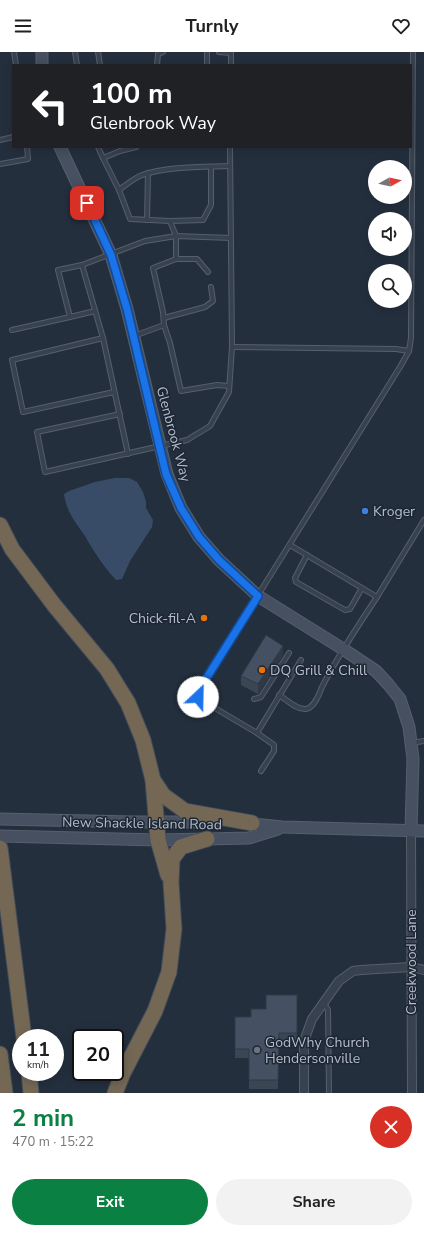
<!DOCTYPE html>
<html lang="en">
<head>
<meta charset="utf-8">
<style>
	:root { --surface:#fff; --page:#f2f2f2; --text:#222; --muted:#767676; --accent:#0b8043 }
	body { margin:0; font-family:"Nunito Sans",sans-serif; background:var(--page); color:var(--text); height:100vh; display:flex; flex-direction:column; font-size:15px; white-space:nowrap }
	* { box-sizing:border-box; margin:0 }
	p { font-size:13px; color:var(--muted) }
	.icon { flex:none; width:22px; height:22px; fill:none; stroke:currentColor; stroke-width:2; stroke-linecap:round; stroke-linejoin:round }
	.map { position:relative; height:1041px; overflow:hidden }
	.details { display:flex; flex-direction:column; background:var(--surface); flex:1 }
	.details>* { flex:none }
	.hud { position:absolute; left:12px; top:12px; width:400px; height:84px; border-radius:0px; box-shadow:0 2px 10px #0003; background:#202124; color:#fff; overflow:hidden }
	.needle { width:26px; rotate:82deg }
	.fabs { position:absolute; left:368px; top:108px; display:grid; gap:8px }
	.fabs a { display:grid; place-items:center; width:44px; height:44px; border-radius:50%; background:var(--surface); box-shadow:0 2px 10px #0003; font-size:20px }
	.speed { position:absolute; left:12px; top:977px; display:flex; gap:8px; font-size:20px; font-weight:700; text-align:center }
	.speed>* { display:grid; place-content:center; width:52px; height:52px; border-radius:50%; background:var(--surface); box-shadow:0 2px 10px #0003; line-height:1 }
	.speed small { font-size:10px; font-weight:400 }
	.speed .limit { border:2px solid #111; border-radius:6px; background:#fff; color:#111 }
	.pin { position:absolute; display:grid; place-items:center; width:34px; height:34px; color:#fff; margin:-17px; border-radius:8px; box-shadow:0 2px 6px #0006 }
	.me { position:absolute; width:44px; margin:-22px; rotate:24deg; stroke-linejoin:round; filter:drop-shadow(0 0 3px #0008) }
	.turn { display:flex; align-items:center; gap:14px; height:84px; padding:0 12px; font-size:18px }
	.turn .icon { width:52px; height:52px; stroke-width:2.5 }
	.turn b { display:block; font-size:28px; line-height:34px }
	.round { display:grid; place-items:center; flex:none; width:42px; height:42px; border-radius:21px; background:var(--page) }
	.headline { display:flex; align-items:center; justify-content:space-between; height:68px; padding:0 12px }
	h1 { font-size:24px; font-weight:700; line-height:30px; color:var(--accent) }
	.cta { display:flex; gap:8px; margin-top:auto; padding:8px 12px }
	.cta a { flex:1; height:46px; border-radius:24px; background:var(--accent); color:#fff; font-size:16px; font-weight:700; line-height:46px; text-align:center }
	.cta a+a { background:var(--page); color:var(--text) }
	header { display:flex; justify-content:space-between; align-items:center; height:52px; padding:0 12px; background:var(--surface); font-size:18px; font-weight:700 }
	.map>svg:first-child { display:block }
	.water { fill:#394c67 }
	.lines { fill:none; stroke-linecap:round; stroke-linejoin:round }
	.lane-casing { stroke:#565f6c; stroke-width:6 }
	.street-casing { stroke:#565f6c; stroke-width:10 }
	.secondary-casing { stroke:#565f6c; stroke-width:13 }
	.highway-casing { stroke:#434c59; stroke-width:17 }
	.lane { stroke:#38414e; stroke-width:4 }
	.street { stroke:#38414e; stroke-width:8 }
	.secondary { stroke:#465061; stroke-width:11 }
	.highway { stroke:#746855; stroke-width:15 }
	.wall { fill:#3b4654 }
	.shaded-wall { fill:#303945 }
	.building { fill:#455162; stroke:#303945 }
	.route-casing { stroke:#114b97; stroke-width:10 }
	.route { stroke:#1a73e8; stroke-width:7 }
	.shop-dot { fill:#3f7fe0; stroke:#1d2633; stroke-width:1.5 }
	.food-dot { fill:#e8710a; stroke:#1d2633; stroke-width:1.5 }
	.worship-dot { fill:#6b7280; stroke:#1d2633; stroke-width:1.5 }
	.labels { text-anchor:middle; stroke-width:3; stroke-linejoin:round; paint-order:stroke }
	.street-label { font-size:14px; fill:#b4bcc9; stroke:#1d2633 }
	.poi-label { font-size:14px; fill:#b4bcc9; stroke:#1d2633; text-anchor:start }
</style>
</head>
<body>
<header><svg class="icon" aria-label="menu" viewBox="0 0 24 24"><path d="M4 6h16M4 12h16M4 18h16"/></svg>Turnly<svg class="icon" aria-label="heart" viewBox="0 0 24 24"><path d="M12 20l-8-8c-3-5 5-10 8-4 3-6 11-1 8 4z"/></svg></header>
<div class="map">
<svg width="424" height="1041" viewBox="0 0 424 1041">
	<rect width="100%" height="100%" fill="#242f3e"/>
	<path class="water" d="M 115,426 L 129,426 L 137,430 L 143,440 L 146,450 L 146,456 L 153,468 L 152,475 L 130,509 L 122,527 L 116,528 C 104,515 94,500 85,484 C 76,471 66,459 64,442 L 69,439 L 95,430 Z"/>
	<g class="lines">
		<defs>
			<g id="lane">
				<polyline points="14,0 16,13"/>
				<polyline points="75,0 77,13"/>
				<polyline points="98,0 100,13"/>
				<polyline points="207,0 207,13"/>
				<polyline points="219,0 231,1"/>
				<polyline points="157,13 158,2 163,0"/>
				<polyline points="231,13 231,0"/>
				<polyline points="0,88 13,85"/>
				<polyline points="98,95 103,106 120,99 136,95"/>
				<polyline points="103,106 119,138 130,167 170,169 176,184 176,207 153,216 163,260 164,273 134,284"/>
				<polyline points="0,112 28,107 27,95"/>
				<path d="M 119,138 C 126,133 134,126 142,123 C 166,114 205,115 230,114"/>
				<polyline points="147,168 148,121"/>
				<polyline points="170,169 203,168 211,153 211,115"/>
				<polyline points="176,207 197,207 208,220"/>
				<polyline points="70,265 95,259"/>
				<polyline points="164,266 205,255 213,249 211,235"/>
				<polyline points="164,273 170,291 181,339 217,333 229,334"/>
				<polyline points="12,278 70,265 58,218 82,213"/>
				<polyline points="103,286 82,213 145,189 176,184 231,186"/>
				<polyline points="232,295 396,297 409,299"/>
				<polyline points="114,340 23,360 12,308 103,286 128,402"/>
				<polyline points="120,362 37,380 45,420 187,388 210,374 229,340 232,295 230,95"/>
				<polyline points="307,503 295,526 296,530 345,558 350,557 362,536"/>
				<polyline points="377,545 424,468"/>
				<path d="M 279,643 C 287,648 297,658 306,657 C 315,655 319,642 322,635 C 338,603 358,574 377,545 L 290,493"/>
				<polyline points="254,647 261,645 289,601"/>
				<polyline points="257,681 203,649 198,645 199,638 400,315 409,299 411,286 413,0"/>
				<polyline points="411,691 424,689"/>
				<polyline points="261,719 274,699 274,693 257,681 301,608"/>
				<polyline points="324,951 328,958 329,1041"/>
			</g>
			<g id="street">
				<polyline points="411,779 412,1041"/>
				<polyline points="304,1041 304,989 312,967 339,929 353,919 361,918 411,915 424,918"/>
			</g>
			<g id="secondary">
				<polyline points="42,0 42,13"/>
				<polyline points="60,95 111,203 127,257 167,422 181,456 199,485 219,508 258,544 343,597 376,619 388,632 400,647 409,675 413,707 411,779"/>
				<polyline points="0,767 133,770 218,770"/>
				<polyline points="245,771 282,775 424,779"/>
				<polyline points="0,784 158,788 207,787 249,786 278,777"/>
			</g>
			<g id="highway">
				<polyline points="0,473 12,497 54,553 107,617 128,651 143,688 153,728 163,743 185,759 252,771"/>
				<polyline points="153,728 158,788 168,823"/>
				<polyline points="0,796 24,986"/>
				<polyline points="0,1002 5,1041"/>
				<polyline points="29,1020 31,1041"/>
				<polyline points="115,1041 123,1021 155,959 169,920 174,877 171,831 172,807 181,795 207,787"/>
			</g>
		</defs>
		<use href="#lane" class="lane-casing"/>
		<use href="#street" class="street-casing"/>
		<use href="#secondary" class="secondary-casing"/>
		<use href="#highway" class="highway-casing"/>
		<use href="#lane" class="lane"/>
		<use href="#street" class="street"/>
		<use href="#secondary" class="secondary"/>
		<use href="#highway" class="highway"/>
	</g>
	<g class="wall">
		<polygon points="283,603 258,642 241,633 241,624"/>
		<polygon points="297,943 297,990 279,990 278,1037 249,1037 249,1006 235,1006 235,965 251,965 266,957"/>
	</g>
	<polygon class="shaded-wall" points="283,594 283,603 258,642 258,632"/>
	<g class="building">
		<polygon points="266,583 283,594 258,632 241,624"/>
		<polygon points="266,943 297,943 297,981 279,981 278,1028 249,1028 249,997 235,997 235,965 251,965 251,957 266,957"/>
	</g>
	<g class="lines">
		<defs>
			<polyline id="route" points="87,151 111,203 127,257 166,422 181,456 199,485 219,508 258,544 199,638 198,645"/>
		</defs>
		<use href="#route" class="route-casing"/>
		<use href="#route" class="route"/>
	</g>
	<circle class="shop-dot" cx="365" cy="459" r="4"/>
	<g class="food-dot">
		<circle cx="204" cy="566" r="4"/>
		<circle cx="262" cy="618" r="4"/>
	</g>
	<circle class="worship-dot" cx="257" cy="998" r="4"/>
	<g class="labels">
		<g class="street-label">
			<text transform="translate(174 382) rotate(75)" y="5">Glenbrook Way</text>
			<text transform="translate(142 771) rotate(1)" y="5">New Shackle Island Road</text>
			<text transform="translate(411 910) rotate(-90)" y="5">Creekwood Lane</text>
		</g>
		<g class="poi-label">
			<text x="373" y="464">Kroger</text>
			<text x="196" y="571" text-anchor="end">Chick-fil-A</text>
			<text x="270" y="623">DQ Grill &amp; Chill</text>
			<text x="265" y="995">GodWhy Church<tspan x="265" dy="16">Hendersonville</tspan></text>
		</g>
	</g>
</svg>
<div class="fabs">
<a><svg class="needle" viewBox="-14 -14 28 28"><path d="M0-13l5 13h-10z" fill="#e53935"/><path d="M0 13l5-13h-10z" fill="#767676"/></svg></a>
<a><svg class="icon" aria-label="sound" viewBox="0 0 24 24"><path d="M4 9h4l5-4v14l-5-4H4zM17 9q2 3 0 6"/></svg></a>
<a><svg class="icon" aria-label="search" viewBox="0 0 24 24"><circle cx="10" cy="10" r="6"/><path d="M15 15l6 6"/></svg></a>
</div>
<div class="speed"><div>11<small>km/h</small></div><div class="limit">20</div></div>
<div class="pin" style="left:87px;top:151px;background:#d93025"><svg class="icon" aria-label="arrive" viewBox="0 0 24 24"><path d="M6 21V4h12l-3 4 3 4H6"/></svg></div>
<svg class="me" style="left:198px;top:645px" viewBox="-20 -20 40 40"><circle r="19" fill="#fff"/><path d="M0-13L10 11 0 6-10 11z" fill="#1a73e8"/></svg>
<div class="hud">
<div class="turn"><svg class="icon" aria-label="left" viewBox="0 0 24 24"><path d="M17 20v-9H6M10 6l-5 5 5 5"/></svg><div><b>100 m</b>Glenbrook Way</div></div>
</div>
</div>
<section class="details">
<div class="headline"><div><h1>2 min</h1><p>470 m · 15:22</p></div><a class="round" style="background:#d93025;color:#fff"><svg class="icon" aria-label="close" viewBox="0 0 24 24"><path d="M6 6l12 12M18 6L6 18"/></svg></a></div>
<div class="cta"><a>Exit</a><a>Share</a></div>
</section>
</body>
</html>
